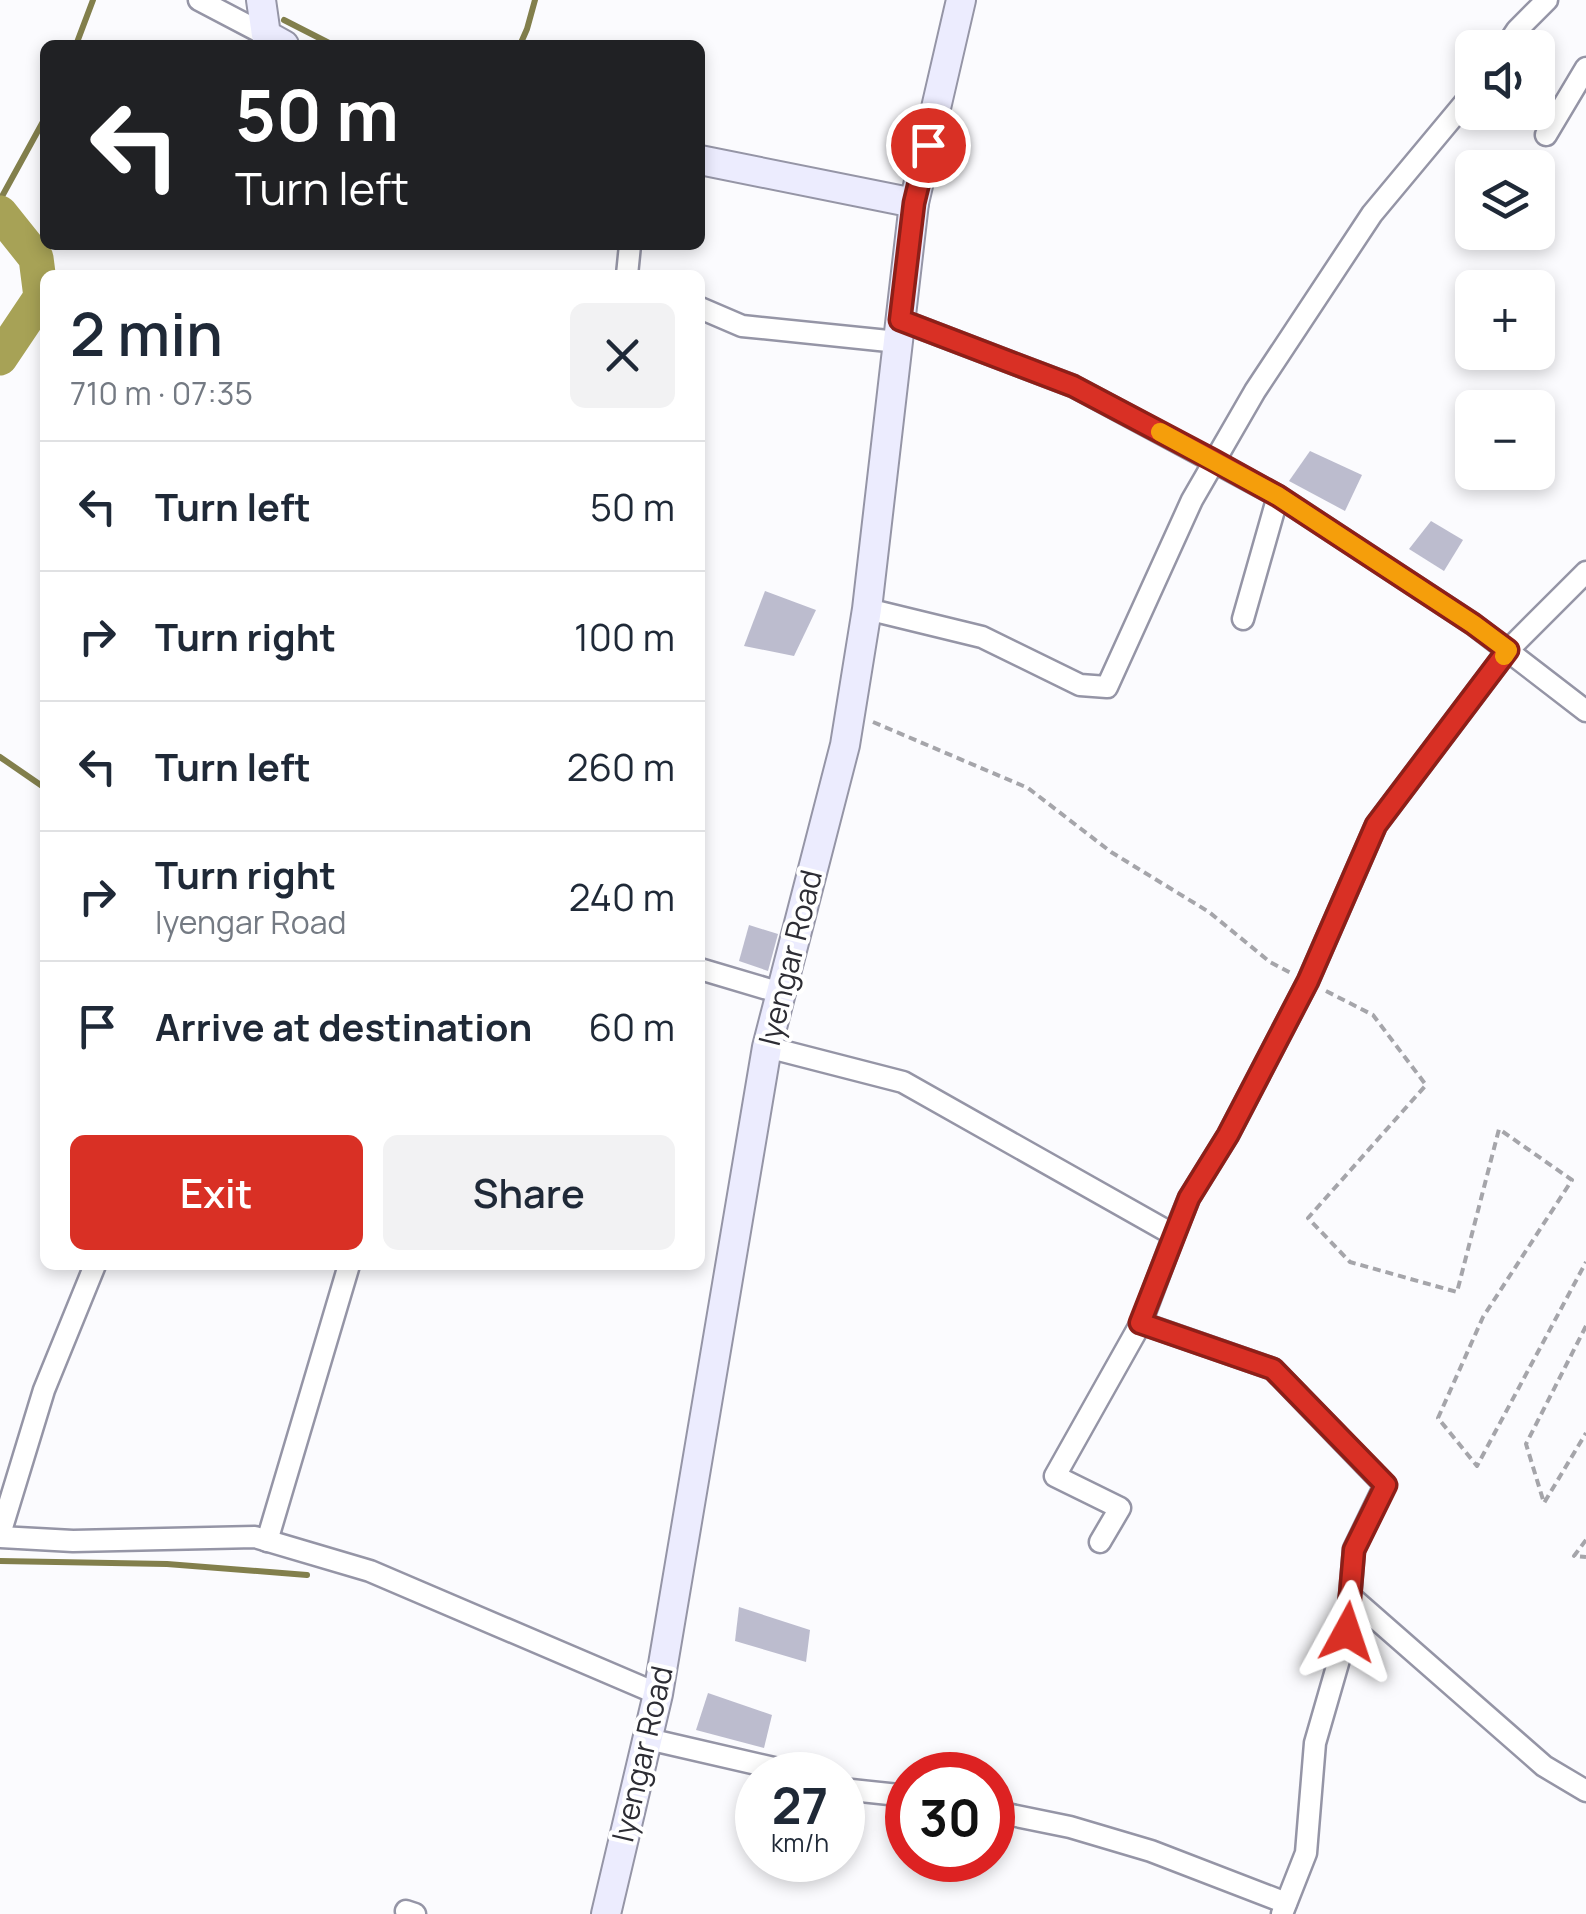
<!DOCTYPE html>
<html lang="en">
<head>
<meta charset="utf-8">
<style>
	:root { --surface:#fff; --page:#f2f2f3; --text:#1f2937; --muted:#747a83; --line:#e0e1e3; --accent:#d93025 }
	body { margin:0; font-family:Manrope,sans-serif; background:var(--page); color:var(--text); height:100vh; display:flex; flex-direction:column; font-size:38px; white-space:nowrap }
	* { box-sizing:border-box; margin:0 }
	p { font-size:32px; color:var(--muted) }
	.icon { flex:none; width:55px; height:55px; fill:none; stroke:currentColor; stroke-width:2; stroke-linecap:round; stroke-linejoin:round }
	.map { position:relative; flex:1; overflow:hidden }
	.drawer { position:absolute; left:40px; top:270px; width:665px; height:1000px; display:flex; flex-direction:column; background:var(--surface); border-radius:15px; box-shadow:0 5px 15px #0003 }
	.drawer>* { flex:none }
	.guide { position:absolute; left:40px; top:40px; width:665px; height:210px; border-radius:15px; box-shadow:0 5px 15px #0003; background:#202124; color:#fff; overflow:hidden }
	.controls { position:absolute; left:1455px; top:30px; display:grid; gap:20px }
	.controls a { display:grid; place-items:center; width:100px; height:100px; border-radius:15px; background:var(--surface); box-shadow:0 5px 15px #0003; font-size:50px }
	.speed { position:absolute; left:735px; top:1752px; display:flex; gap:20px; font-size:50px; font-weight:700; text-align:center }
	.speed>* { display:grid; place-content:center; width:130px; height:130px; border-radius:50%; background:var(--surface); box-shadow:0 5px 15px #0003; line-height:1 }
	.speed small { font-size:25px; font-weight:400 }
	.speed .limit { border:15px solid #d22; background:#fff; color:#111 }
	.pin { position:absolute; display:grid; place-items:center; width:85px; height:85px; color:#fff; margin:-42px; border:5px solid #fff; border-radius:50%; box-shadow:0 2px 10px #0007 }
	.me { position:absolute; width:110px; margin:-55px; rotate:5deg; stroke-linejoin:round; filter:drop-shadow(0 0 8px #0008) }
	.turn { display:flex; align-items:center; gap:35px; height:210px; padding:0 30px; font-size:45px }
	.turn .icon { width:130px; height:130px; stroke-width:2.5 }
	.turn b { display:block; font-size:70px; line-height:85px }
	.round { display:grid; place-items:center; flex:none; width:105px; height:105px; border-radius:15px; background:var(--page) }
	.head { display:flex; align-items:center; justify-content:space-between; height:170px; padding:0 30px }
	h1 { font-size:60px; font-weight:600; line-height:75px }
	.button { display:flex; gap:20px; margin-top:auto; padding:20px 30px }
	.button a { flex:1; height:115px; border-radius:15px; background:var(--accent); color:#fff; font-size:40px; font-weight:600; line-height:115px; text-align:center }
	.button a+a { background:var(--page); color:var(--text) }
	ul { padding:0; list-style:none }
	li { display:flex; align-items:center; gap:30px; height:130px; padding:0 30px; border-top:2px solid var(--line) }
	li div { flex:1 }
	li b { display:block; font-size:38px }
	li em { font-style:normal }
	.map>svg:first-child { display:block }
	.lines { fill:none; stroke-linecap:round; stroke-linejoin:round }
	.stream { stroke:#827f4c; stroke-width:6 }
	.river { stroke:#a7a256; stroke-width:35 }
	.building { fill:#bcbcce }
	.street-casing { stroke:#9595a6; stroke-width:25 }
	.secondary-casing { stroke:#9595a6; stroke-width:32 }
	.path { stroke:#a5a5aa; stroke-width:4; stroke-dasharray:8 5; stroke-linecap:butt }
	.street { stroke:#fff; stroke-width:20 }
	.secondary { stroke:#ececfe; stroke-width:28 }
	.route-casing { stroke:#8d1f18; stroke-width:25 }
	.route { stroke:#d93025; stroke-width:18 }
	.slow { stroke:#f59e0b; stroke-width:18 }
	.labels { text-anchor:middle; stroke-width:8; stroke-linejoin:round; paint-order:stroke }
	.street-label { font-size:30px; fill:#2d2d34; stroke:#fff }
</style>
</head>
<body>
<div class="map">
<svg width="1586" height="1914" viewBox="0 0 1586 1914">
	<rect width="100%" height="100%" fill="#fbfbfe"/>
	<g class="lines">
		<g class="stream">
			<polyline points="284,20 333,45"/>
			<polyline points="76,45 93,0"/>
			<polyline points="520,45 527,29 535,0"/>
			<polyline points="0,200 45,118"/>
			<polyline points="0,757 45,788"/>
			<polyline points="0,1561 167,1564 307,1575"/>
		</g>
		<polyline class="river" points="0,213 36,258 41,297 0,358"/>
	</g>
	<g class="building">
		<polygon points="1310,451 1362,475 1345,511 1289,481"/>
		<polygon points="1431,521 1463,540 1444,571 1409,549"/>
		<polygon points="765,591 816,610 794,656 744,646"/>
		<polygon points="749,925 778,934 768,971 739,961"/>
		<polygon points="739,1607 810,1630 806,1662 735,1641"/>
		<polygon points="708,1693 772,1715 764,1748 696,1730"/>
	</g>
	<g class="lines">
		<defs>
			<g id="street">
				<polyline points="199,0 266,35"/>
				<polyline points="1505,48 1517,30 1547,0"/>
				<polyline points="1546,135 1586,68"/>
				<polyline points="627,275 630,245"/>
				<polyline points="700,308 742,326 898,342"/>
				<polyline points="900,320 1073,386 1278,496 1473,624 1586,711"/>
				<polyline points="867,609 982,637 1080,685 1107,687 1192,500 1255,391 1372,214 1472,94"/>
				<polyline points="1243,619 1278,496"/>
				<polyline points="700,969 781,993"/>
				<polyline points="767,1047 903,1082 1174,1235 1141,1323 1273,1369 1385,1485 1354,1549 1347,1632 1315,1743 1306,1853 1282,1914"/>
				<polyline points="1174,1235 1189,1198 1228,1135 1308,981 1376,825 1508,650 1586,572"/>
				<polyline points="0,1534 44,1390 95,1265"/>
				<polyline points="0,1537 73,1541 255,1537 370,1571 658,1694"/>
				<polyline points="267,1541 349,1265"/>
				<polyline points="1100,1542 1120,1508 1055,1476 1141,1323"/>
				<polyline points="1350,1596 1544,1766 1586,1791"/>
				<polyline points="648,1739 787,1771 794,1775"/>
				<polyline points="842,1789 908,1796"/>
				<polyline points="992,1811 1070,1827 1151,1851 1286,1903"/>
				<polyline points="406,1911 415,1914"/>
			</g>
			<g id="secondary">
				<polyline points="261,0 266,35 284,45"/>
				<polyline points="700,160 914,203"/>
				<polyline points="606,1914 658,1694 767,1047 845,745 867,609 914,203 961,0"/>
			</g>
		</defs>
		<use href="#street" class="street-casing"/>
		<use href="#secondary" class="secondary-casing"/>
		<g class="path">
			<polyline points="873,722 1028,788 1111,852 1209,912 1270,962 1291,973"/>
			<polyline points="1326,991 1373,1015 1426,1085 1308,1218 1350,1262 1457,1292 1499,1129 1572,1180 1483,1317 1438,1418 1477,1466 1586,1262"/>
			<polyline points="1586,1326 1526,1444 1544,1503 1586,1433"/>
			<polyline points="1586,1540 1574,1556 1586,1557"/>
		</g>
		<use href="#street" class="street"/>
		<use href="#secondary" class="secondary"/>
	</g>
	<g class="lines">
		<defs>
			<polyline id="route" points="928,145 914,203 900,320 1073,386 1213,460 1278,496 1473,624 1508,650 1376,825 1308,981 1228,1135 1189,1198 1140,1323 1273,1369 1386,1485 1354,1550 1347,1632"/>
		</defs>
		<use href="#route" class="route-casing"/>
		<use href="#route" class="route"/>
		<polyline class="slow" points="1160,432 1278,496 1473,624 1508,650 1504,656"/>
	</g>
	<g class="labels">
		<g class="street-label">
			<text transform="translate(791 958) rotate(-76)" y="10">Iyengar Road</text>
			<text transform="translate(643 1754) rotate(-77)" y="10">Iyengar Road</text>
		</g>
	</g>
</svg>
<div class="controls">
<a><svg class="icon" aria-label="sound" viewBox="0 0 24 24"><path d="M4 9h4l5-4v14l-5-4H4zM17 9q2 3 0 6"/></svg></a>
<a><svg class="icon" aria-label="layers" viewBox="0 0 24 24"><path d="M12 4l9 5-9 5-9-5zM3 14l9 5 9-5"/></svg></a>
<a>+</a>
<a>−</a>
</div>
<div class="speed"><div>27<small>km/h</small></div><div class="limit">30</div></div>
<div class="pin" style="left:928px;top:145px;background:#d93025"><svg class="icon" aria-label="arrive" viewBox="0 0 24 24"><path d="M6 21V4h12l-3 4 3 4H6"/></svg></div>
<svg class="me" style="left:1347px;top:1632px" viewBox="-20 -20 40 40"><path d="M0-17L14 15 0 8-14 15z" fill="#d93025" stroke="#fff" stroke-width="4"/></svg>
<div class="guide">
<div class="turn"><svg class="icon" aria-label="left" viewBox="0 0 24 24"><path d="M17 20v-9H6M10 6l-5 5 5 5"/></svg><div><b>50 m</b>Turn left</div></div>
</div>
<section class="drawer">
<div class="head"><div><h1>2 min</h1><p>710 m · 07:35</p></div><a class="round"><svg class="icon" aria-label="close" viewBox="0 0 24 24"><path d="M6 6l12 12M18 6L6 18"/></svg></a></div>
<ul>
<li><svg class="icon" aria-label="left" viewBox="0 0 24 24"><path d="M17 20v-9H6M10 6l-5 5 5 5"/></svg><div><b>Turn left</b></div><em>50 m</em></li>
<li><svg class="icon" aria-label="right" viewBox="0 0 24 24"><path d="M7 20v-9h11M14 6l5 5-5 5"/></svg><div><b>Turn right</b></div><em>100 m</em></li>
<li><svg class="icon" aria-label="left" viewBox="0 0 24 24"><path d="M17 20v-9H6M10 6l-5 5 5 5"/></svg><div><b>Turn left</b></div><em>260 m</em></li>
<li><svg class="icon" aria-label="right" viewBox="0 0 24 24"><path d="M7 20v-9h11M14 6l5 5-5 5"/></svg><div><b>Turn right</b><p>Iyengar Road</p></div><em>240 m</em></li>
<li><svg class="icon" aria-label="arrive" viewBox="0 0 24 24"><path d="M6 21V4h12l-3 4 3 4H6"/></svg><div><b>Arrive at destination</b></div><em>60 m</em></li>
</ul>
<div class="button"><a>Exit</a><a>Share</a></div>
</section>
</div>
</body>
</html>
